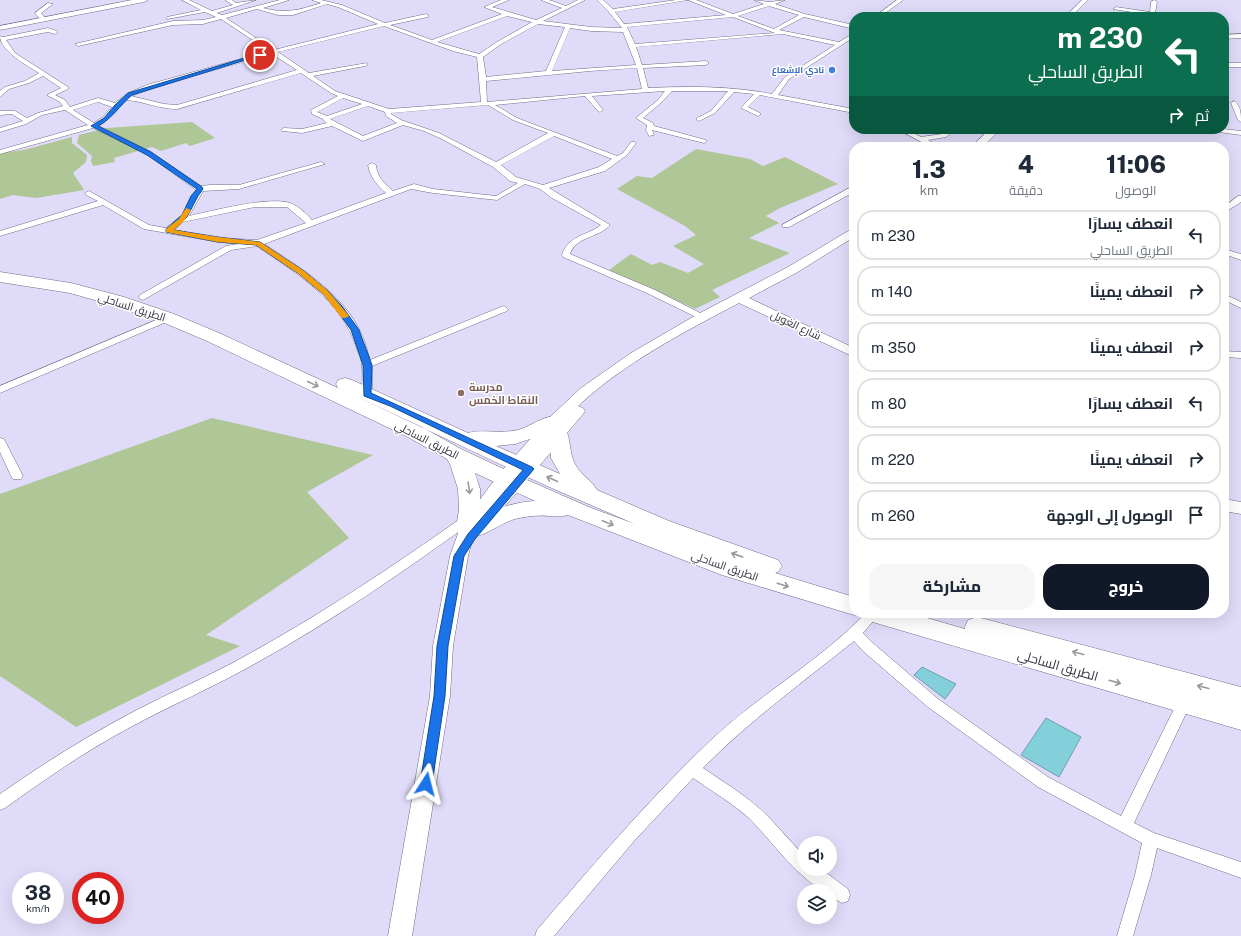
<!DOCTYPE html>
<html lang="ar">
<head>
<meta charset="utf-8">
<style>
	:root { --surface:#fff; --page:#f6f6f7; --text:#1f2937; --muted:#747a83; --line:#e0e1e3; --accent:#111827 }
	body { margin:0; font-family:"Public Sans",Cairo,sans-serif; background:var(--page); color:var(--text); direction:rtl; height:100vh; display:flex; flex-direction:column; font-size:15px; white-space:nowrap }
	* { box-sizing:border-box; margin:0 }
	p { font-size:13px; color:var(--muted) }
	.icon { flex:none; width:22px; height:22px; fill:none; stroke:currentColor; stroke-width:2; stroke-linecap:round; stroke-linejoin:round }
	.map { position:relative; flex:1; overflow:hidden; direction:ltr }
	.drawer { position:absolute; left:849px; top:142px; width:380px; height:476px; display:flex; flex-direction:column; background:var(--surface); border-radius:16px; box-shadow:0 4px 16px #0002; direction:rtl }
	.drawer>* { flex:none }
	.hud { position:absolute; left:849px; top:12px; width:380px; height:122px; border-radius:16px; box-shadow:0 4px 16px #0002; direction:rtl; background:#0b6e4f; color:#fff; overflow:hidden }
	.fabs { position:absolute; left:797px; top:836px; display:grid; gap:8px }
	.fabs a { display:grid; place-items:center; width:40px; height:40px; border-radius:50%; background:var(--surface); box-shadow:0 4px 16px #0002; font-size:20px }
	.speed { position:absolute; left:12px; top:872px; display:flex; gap:8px; font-size:20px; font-weight:700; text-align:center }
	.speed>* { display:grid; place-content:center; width:52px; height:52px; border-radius:50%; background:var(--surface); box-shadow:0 4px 16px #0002; line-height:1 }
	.speed small { font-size:10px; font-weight:400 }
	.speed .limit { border:6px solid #d22; background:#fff; color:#111 }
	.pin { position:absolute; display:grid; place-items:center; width:34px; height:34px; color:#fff; margin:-17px; border:2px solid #fff; border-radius:50%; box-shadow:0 1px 4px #0007 }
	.me { position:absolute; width:44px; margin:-22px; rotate:9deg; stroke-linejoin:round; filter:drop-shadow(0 0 3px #0008) }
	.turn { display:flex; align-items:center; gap:14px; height:84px; padding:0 20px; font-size:18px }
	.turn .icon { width:52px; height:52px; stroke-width:2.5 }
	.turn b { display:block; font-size:28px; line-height:34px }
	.then { display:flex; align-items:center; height:38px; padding:0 20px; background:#0003; gap:8px; font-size:15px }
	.eta { display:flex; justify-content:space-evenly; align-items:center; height:68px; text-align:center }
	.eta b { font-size:24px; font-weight:800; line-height:28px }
	.primary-button { display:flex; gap:8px; margin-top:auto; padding:8px 20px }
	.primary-button a { flex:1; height:46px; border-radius:16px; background:var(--accent); color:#fff; font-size:16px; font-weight:800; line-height:46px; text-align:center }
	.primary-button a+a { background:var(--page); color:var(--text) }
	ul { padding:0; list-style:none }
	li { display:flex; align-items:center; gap:12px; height:50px; margin:0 8px 6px; padding:0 12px; border:2px solid var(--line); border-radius:16px }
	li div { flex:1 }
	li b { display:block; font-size:15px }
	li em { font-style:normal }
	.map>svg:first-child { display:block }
	.green { fill:#afc696 }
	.water { fill:#83d0db; stroke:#6ba0ac }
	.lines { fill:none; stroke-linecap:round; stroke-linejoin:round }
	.street-casing { stroke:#716b85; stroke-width:1 }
	.secondary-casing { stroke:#716b85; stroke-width:1 }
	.highway-casing { stroke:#716b85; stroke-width:1 }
	.street { fill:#fff; fill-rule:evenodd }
	.secondary { fill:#fff; fill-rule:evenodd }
	.highway { fill:#fff; fill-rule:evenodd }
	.oneway { stroke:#99989e }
	.route { fill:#1a73e8; stroke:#114b97 }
	.slow { fill:#f59e0b }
	.shop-dot { fill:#3f7fe0; stroke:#fff; stroke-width:1.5 }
	.education-dot { fill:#8d6e63; stroke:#fff; stroke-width:1.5 }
	.labels { text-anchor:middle; stroke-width:3; stroke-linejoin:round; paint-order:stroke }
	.far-shop-label { font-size:9px; font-weight:bold; fill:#366cbe; stroke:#fff; text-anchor:end }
	.street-label { font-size:11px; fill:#33313d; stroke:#fff }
	.education-label { font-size:11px; font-weight:bold; fill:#785e54; stroke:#fff; text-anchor:start }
	.near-street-label { font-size:13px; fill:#33313d; stroke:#fff }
</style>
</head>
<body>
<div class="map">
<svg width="1241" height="936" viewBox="0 0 1241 936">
	<rect width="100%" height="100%" fill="#e0dbf8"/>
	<g class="green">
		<polygon points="192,122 215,138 190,146 186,143 161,151 152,147 114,158 115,162 93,166 91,161 92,156 77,143 79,135 107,128"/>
		<polygon points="72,137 72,143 87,155 86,162 73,173 84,190 36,198 13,195 0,199 0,153 24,150"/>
		<polygon points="696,149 750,159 763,166 785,157 838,184 780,208 766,216 779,223 749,238 790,253 712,290 720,297 695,309 609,270 631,254 652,265 660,262 688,273 704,264 673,246 696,235 685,226 617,189 637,176 652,178"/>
		<polygon points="212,418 373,455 307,492 349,538 206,635 240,646 76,727 0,676 0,494"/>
	</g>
	<g class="water">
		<polygon points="922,667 956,684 945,699 914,675"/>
		<polygon points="1046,718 1081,737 1059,777 1021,755"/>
	</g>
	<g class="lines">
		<defs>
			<g id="street">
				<path d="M 182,0 L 189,0 L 212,11 L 233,5 L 225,0 L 232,0 L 236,3 L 256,0 L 217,13 L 222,15 L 280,0 L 289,0 L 263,8 C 285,14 300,10 321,3 L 312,0 L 321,0 L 342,5 L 385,23 L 426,14 L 428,15 L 428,17 L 390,25 L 432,40 L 502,14 L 484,7 L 501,0 L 509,0 L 492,7 L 536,20 L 562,8 L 541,0 L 549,0 L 566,6 L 578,0 L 585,0 L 543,21 L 591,27 L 622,28 L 608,11 L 597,0 L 603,0 L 613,9 L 676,0 L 696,0 L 733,14 L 764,4 L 754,0 L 769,2 L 785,0 L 775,4 L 805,14 L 854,25 L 854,29 L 804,17 L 779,30 L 839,42 L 854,33 L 854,37 L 789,79 L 778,95 L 854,109 L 854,113 L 760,95 L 748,107 L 760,113 L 760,115 L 758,116 L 741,108 L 754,94 L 734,92 L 715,113 L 699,121 L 697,120 L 697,118 L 711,111 L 728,91 L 672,91 L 662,102 L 643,118 L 653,123 L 654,126 L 706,140 L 706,142 L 704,143 L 652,130 L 654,135 L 649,136 L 646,130 L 647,125 L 636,118 L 658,100 L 665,91 L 592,96 L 603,110 L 600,112 L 598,111 L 585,96 L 495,105 L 517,118 L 617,156 L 623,153 L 631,142 L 635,142 L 636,143 L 627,155 L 605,171 L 549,188 L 610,225 C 599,238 576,236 570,254 L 655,290 L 708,317 L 703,320 L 700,319 L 649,294 L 563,257 L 562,255 C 568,235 587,236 601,225 L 552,198 L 540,189 L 525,184 L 497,200 L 433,193 L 411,189 L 264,244 C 299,267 341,292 360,331 C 365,340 367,351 370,360 L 501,307 L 504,306 L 508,309 L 507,311 L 372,366 L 372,394 L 367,397 L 362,394 C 362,385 363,375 362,366 C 362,361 359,354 357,349 C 342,300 296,273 257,246 L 231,250 L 143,300 L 140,299 L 139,297 L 140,295 L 226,246 L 238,244 L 218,242 L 144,229 L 103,205 L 0,236 L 0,231 L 98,201 L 86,195 L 85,193 L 89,191 L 149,225 L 166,228 L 182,215 L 196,190 L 147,154 L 93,128 L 0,154 L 0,150 L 88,125 L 65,110 L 42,115 L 26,124 L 0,132 L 0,128 L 23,121 L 12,114 L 0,115 L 0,111 L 15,111 L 27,118 L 38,113 L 63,106 L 60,102 L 47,95 L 61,88 L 43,76 L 29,83 L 9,89 L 0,97 L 0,91 L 5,87 L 25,81 L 39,73 C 28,66 0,51 0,36 L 3,37 L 48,28 L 57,31 L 58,32 L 55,34 L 48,32 L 6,40 L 15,53 L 68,87 L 68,89 L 55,95 L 65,100 L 70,107 L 98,98 L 115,103 L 128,93 L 147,85 L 269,51 L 221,19 L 203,24 L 173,25 L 78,46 L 75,44 L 173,21 L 203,20 L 216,17 L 205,12 L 167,19 L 167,17 L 201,10 ZM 688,0 L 726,15 L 624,24 L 615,12 ZM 327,4 L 338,7 L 378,24 L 274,50 L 226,18 L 257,9 L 278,15 L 293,15 ZM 769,6 L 799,15 L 774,29 L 738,16 ZM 507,16 L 532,22 L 497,42 L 479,54 L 437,42 ZM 733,17 L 775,33 L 635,44 L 627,27 ZM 538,24 L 565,27 L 546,71 L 486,77 L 483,57 L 501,44 ZM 384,26 L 453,51 L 477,57 L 481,102 L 389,109 L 335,91 L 313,76 L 365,66 L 367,65 L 367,63 L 309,73 L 278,52 ZM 570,28 L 591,31 L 623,32 L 636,65 L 552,71 ZM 783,34 L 835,45 L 785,77 L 772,94 C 730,86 690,86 648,88 L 643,68 L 706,65 L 709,63 L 706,61 L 642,65 L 636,47 ZM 272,54 L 297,70 L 177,105 L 164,104 L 131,96 L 161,85 ZM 637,68 L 642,89 L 487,102 L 486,81 L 590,71 ZM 301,73 L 331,93 L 338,96 L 311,110 L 312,114 L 323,119 L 324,121 L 327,123 L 302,129 L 284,128 L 282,129 L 282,131 L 302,133 L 332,126 L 363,141 L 403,125 L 424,131 L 442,139 L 493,167 L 510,181 L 518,183 L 496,196 L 433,189 L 414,184 L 393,191 C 384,183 377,177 376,165 L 372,163 L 368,165 C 370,177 377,185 386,193 L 312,220 C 307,214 298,206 290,203 C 269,196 212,211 189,216 L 203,191 L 239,189 L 325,164 L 321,162 L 239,185 L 210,185 L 201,186 L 151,152 L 99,126 L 107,120 L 126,100 C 143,101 159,109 177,109 ZM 343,98 L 362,104 L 327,116 L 317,112 ZM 98,102 L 112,107 L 103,117 L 94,123 L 73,110 ZM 488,105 L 513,120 L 548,133 L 496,162 L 439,133 L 401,120 L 391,114 L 391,113 ZM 368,106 L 385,112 L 386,116 L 397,123 L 363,136 L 330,119 ZM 554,136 L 612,159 L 599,167 L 543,185 L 516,177 L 501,165 ZM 255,207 L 287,207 L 306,223 L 257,240 L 218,238 L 174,230 L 183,222 Z"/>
				<polygon points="897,0 903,0 880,17 874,17"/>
				<polygon points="1082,0 1088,0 1071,17 1065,17"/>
				<polygon points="1154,0 1157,2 1155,13 1177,17 1162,17 1113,9 1116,7 1150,12 1151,2"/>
				<polygon points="48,3 53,4 41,13 46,19 41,20 35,13"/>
				<rect x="1224" y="63" width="17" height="4"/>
				<path d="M 1234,101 C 1241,105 1241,115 1241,122 L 1238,120 L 1231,103 Z"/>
				<polygon points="897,129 905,129 921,137 942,134 949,129 956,129 946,137 928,140 939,147 931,147"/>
				<polygon points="1208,129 1224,129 1241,131 1241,135 1211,131"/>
				<polygon points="851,187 854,187 854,192 789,227 783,227 782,225"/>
				<polygon points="1238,196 1241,196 1241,202 1224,213 1224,207"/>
				<polygon points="1224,249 1241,254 1241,260 1224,254"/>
				<polygon points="1224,294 1241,302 1241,308 1224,300"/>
				<polygon points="168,315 171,316 173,318 171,320 0,393 0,386"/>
				<polygon points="1224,351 1241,352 1241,358 1224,357"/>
				<polygon points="0,438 4,439 5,441 23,476 21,479 13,479 11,476 0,452"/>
				<path d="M 467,516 L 471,517 L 473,520 L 471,523 C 401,573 331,622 256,663 C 214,687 169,706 127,729 C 84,752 44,780 5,808 L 0,810 L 0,794 C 43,764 87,736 133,712 C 171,692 210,676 247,655 C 322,614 393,566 463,517 Z"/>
				<path d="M 866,613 L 880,613 L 863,633 L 874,644 L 938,699 L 1048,777 L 1121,816 L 1179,699 L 1184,697 L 1189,699 L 1191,703 L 1134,823 L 1154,833 L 1241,862 L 1241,878 L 1157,848 L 1151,875 L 1133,936 L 1117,936 L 1135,875 L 1142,843 L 1038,787 L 928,707 L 864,652 L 854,641 C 803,682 749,721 703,768 C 722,781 742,793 759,808 C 775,822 788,840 804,855 L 804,869 L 821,869 L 848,889 L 850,895 L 848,901 L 842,903 L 830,896 L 830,891 C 807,891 766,834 749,818 C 732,803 712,791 693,778 L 634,841 L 554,936 L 535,936 L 537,930 C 593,865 649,799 711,740 C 760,694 820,661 866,613 Z"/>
			</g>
			<g id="secondary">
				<polygon points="132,0 148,0 144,2 0,30 0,26"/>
				<polygon points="1241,34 1241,38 1224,39 1224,35"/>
				<polygon points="990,129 1001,129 982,147 971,147"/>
				<path d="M 854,228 L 854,237 L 796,273 L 749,298 L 854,348 L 854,357 L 739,303 C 684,332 624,363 578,406 L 583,408 L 585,411 L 583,414 L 495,518 L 489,520 L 484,518 L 475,530 L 468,556 L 453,646 L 450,696 L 412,936 L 388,936 L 430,696 L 433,646 L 450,556 L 461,525 L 499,474 L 549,418 L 581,388 L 631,353 L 698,314 L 788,267 L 850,230 Z"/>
				<polygon points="1224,499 1241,502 1241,514 1224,511"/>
			</g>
			<g id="highway">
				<path d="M 0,272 L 71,283 L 124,297 L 174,314 L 219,333 L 420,426 L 461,449 L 525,479 L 591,508 L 635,524 L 547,486 L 338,388 L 336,384 L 338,380 L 345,378 L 352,380 L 468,433 C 482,429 501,434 518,430 C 532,426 546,413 561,417 L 564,421 L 559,427 L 565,428 C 571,438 569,453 575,464 C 580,475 592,480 597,490 L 669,521 L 778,560 L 782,566 L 778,572 L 775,573 L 854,597 L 854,613 L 862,613 L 854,615 L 722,575 L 568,515 C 561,517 556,516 549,516 C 539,515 529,516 519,518 C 495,523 485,542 459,535 L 456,529 L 459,509 L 458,489 L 450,464 L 447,459 L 406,436 L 207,341 L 162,322 L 112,305 L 70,293 L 0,282 ZM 548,433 L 551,458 L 560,474 L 496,446 L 515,444 ZM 475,473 L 535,501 C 516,502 497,508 480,517 L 480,489 Z"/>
				<polygon points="864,613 910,613 965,629 965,627 968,620 977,617 1241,687 1241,730 876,623 867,620"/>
			</g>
		</defs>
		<use href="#street" class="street-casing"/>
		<use href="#secondary" class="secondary-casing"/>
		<use href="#highway" class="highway-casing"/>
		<use href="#street" class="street"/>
		<use href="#secondary" class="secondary"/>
		<use href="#highway" class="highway"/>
	</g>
	<defs><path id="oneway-shaft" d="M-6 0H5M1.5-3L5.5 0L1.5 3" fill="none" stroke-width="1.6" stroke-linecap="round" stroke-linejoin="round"/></defs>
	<g class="oneway">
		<use href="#oneway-shaft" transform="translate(313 384) rotate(25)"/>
		<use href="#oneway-shaft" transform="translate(552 479) rotate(-156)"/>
		<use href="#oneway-shaft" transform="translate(469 488) rotate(81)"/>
		<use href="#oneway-shaft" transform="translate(608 523) rotate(22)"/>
		<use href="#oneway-shaft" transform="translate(737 555) rotate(-161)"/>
		<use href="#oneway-shaft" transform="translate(783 585) rotate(17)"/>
		<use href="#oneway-shaft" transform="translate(1078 653) rotate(-165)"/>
		<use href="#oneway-shaft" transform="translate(1115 682) rotate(16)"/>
		<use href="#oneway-shaft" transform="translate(1203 687) rotate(-165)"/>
	</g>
	<path class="route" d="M 258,54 L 262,55 L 132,95 C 120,105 112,119 98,126 L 151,152 L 202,187 L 203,189 L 198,196 L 187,217 L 174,230 L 218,237 L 260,242 L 304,271 L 328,291 L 342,306 L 359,330 L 372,365 L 371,393 L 532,467 L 534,469 L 475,539 L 464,556 L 448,646 L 445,696 L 432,784 L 430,788 L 426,789 L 421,788 L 420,784 L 434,696 L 437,646 L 454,556 L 468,534 L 523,470 L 390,406 L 364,396 L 363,365 L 351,330 L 336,309 L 323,294 L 299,274 L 256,245 L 218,242 L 166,232 L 166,229 L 182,215 L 191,196 L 197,189 L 147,155 L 91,126 L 104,118 L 115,105 L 128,93 Z"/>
	<polygon class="slow" points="186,208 191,210 184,221 174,230 218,237 260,242 304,271 328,291 349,316 345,318 342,318 323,294 299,274 256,245 218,242 166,232 166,229 179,219"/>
	<circle class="shop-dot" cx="832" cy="70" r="4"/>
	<circle class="education-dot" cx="461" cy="393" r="4"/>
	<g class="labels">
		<g class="far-shop-label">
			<text x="824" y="73">نادي الإشعاع</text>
		</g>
		<g class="street-label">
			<text transform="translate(132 307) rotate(18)" y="4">الطريق الساحلي</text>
			<text transform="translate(796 325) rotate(25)" y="4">شارع الغويل</text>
			<text transform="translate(427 440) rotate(27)" y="4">الطريق الساحلي</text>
			<text transform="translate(725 566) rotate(19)" y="4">الطريق الساحلي</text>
		</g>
		<g class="education-label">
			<text x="469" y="391">مدرسة<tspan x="469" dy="13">النقاط الخمس</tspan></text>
		</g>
		<g class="near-street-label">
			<text transform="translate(1058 665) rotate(16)" y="5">الطريق الساحلي</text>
		</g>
	</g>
</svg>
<div class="fabs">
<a><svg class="icon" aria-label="sound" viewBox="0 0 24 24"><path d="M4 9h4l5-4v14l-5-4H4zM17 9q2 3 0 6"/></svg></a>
<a><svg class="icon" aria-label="layers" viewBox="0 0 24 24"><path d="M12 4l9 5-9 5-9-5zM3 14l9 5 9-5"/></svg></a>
</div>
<div class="speed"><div>38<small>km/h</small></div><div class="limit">40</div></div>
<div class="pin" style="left:260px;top:55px;background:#d93025"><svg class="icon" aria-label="arrive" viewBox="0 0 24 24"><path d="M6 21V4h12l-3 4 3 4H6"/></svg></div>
<svg class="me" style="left:426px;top:784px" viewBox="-20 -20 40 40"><path d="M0-17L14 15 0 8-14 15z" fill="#1a73e8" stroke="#fff" stroke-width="4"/></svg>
<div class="hud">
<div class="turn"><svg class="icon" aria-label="left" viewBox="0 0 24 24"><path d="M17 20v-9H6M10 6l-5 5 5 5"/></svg><div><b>230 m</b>الطريق الساحلي</div></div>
<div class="then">ثم<svg class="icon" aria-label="right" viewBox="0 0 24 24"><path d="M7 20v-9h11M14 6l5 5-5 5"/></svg></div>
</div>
<section class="drawer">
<div class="eta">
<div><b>11:06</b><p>الوصول</p></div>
<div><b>4</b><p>دقيقة</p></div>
<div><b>1.3</b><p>km</p></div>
</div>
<ul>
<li><svg class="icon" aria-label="left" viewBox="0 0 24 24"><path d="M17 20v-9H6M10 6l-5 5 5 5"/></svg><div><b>انعطف يسارًا</b><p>الطريق الساحلي</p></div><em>230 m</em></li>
<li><svg class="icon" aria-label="right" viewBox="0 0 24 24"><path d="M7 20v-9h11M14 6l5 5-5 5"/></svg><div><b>انعطف يمينًا</b></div><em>140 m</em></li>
<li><svg class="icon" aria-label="right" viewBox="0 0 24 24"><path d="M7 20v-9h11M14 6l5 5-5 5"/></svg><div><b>انعطف يمينًا</b></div><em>350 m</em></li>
<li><svg class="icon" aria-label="left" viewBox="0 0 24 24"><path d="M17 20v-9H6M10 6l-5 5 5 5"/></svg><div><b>انعطف يسارًا</b></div><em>80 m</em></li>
<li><svg class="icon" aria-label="right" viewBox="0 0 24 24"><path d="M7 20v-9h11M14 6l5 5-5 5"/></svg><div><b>انعطف يمينًا</b></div><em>220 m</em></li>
<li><svg class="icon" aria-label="arrive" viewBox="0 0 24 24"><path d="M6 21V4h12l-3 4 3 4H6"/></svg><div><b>الوصول إلى الوجهة</b></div><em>260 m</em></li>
</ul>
<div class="primary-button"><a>خروج</a><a>مشاركة</a></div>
</section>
</div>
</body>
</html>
